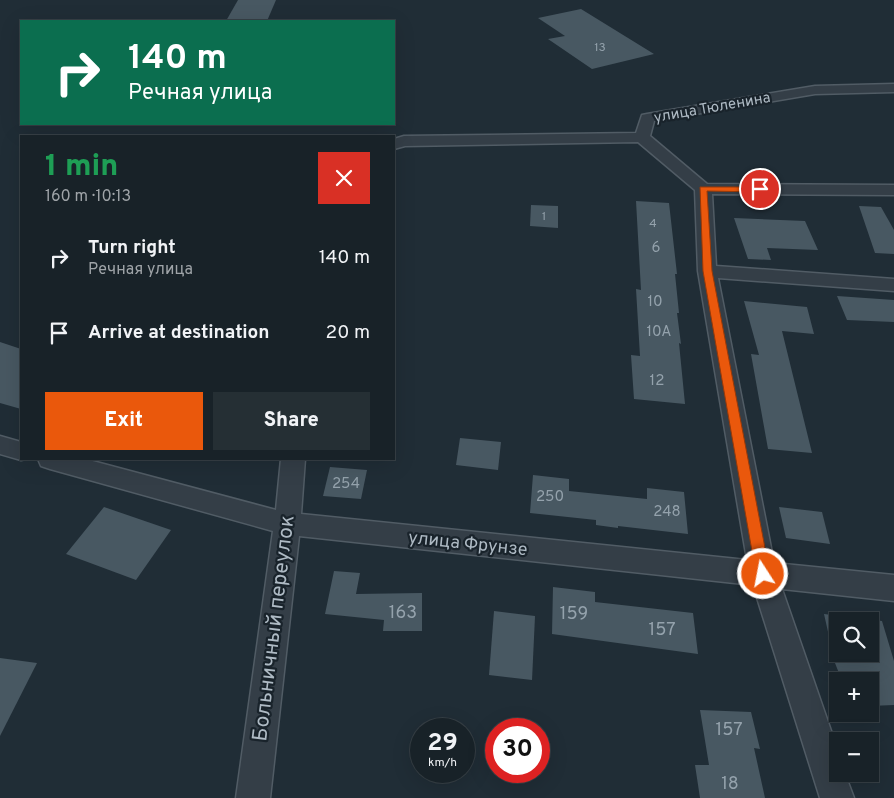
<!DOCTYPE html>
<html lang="en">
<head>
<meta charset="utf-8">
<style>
	:root { --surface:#182228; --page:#252f34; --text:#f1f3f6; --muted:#9fa4a8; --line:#363f45; --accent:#ea580c }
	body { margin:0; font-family:Overpass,sans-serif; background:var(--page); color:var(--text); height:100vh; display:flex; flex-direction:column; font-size:19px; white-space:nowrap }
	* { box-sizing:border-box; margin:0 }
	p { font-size:16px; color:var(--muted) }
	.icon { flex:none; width:28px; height:28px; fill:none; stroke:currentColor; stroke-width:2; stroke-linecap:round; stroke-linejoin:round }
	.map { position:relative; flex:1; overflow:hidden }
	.details { position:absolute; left:20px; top:135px; width:375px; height:325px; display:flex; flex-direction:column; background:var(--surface); border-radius:0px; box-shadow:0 5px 20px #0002,0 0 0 1px var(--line) }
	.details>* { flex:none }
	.hud { position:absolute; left:20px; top:20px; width:375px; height:105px; border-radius:0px; box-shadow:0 5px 20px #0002,0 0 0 1px var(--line); background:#0b6e4f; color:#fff; overflow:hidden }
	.tools { position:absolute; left:829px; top:612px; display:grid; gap:10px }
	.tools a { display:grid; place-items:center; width:50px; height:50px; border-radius:0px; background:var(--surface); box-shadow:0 5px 20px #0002,0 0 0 1px var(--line); font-size:25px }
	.speed { position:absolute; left:410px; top:718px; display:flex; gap:10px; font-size:25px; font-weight:700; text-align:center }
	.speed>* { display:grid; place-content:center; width:65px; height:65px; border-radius:50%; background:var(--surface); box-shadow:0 5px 20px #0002,0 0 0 1px var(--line); line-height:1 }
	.speed small { font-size:12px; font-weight:400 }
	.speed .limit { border:8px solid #d22; background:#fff; color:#111 }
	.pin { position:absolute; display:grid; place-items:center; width:42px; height:42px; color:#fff; margin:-21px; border:2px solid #fff; border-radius:50%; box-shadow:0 1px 5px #0007 }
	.me { position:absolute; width:55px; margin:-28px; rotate:349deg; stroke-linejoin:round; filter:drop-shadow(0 0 4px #0008) }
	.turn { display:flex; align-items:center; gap:18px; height:105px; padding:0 25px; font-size:22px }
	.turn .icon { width:65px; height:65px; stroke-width:2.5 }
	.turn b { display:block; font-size:35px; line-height:42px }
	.round { display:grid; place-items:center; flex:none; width:52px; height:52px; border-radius:0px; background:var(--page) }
	.overview { display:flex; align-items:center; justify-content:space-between; height:85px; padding:0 25px }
	h1 { font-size:30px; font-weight:800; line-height:38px; color:#1e9e55 }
	.cta { display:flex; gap:10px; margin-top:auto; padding:10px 25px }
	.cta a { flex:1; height:58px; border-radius:0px; background:var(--accent); color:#fff; font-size:20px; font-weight:800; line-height:58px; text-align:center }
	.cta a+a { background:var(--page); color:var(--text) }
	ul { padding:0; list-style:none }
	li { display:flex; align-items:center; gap:15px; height:75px; padding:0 25px }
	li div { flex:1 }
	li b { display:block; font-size:19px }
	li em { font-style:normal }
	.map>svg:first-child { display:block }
	.building { fill:#485862; fill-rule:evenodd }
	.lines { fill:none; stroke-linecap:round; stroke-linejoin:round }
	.minor-casing { stroke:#515c65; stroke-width:3 }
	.minor { fill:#343e47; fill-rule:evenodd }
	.route { fill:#ea580c; stroke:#983908 }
	.labels { text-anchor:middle; stroke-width:4.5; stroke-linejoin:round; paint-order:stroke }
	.far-number-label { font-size:12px; fill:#94a2ac }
	.far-street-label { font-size:15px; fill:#aebac4; stroke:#19232b }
	.number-label { font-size:15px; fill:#94a2ac }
	.street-label { font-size:18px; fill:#aebac4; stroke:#19232b }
	.near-number-label { font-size:18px; fill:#94a2ac }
	.near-street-label { font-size:21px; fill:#aebac4; stroke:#19232b }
</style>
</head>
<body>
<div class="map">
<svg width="894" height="798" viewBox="0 0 894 798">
	<rect width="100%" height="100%" fill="#202d36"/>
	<g class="building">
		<polygon points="238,0 276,0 267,21 226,21"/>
		<polygon points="581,9 654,54 592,69 548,39 565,36 538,18"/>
		<polygon points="636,201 669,203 677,274 675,274 679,313 677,313 681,344 679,343 685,404 634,399 631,355 640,356 636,289 641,290"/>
		<polygon points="531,205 558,206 558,228 530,226"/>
		<polygon points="859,206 881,207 894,230 894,254 875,253"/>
		<polygon points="734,218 805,221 818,250 767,248 771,260 748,259"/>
		<polygon points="837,296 894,300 894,322 847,320"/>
		<polygon points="744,301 807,307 814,334 782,331 812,453 768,449 751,354 759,355"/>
		<polygon points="0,342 21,349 21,409 0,403"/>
		<polygon points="460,438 501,442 498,470 456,465"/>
		<polygon points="330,467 367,470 361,499 323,496"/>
		<polygon points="533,475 569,479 569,491 647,499 647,488 684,492 688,534 618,526 618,528 596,525 596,520 530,513"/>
		<polygon points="104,507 171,530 136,580 66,554"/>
		<polygon points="779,507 822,512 830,544 786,538"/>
		<polygon points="334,571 360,573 356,594 422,593 422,631 383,631 384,620 325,614"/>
		<polygon points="553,587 595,592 595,602 693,613 698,654 552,634"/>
		<polygon points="494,611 535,616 532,680 489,675"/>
		<path d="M 824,614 L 882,621 L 894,661 L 894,705 L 870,706 L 870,681 L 842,681 L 835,663 ZM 838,621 L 870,621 L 870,654 L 838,654 Z"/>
		<polygon points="0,658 37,663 0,736"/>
		<polygon points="700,710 751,712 760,749 754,748 765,798 700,798 695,765 709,765"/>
	</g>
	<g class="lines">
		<defs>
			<g id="minor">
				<polygon points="894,84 894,92 815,94 654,121 650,136 707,184 894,185 894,195 712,194 716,266 894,279 894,291 718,278 774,563 894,575 894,601 782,589 838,751 838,774 845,774 854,798 820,798 753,585 299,536 270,798 236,798 273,531 50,469 41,466 38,459 85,459 276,510 281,459 305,459 301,514 747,560 698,271 695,190 638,142 405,146 394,149 394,139 404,136 636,133 642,115 647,114 815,86"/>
				<polygon points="0,436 21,442 21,459 26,459 21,460 0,454"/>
			</g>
		</defs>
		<use href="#minor" class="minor-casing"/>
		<use href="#minor" class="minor"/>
	</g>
	<polygon class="route" points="700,187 760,187 764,189 760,192 707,191 712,271 770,574 768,578 763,580 758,578 756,574 703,271"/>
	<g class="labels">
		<g class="far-number-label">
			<text x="600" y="51">13</text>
			<text x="544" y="220">1</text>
			<text x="653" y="227">4</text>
		</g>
		<g class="far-street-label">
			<text transform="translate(712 107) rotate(-10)" y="5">улица Тюленина</text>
		</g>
		<g class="number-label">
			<text x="656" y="252">6</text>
			<text x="655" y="306">10</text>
			<text x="659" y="336">10А</text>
			<text x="657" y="385">12</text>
			<text x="346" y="488">254</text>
			<text x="550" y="501">250</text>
			<text x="667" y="516">248</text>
		</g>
		<g class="street-label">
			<text transform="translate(468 543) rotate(6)" y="6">улица Фрунзе</text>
		</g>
		<g class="near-number-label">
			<text x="403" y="618">163</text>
			<text x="574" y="619">159</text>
			<text x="662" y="635">157</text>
			<text x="729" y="735">157</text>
			<text x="730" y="789">18</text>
		</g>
		<g class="near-street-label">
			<text transform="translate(273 628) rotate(-83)" y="7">Больничный переулок</text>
		</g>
	</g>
</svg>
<div class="tools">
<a><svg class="icon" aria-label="search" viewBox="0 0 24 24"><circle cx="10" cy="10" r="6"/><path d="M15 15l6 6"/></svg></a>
<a>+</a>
<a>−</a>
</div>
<div class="speed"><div>29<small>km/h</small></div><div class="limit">30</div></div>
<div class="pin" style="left:760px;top:189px;background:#d93025"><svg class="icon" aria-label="arrive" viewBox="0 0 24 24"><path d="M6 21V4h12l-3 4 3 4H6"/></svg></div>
<svg class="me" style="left:763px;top:574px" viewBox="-20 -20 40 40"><circle r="17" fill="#ea580c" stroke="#fff" stroke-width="3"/><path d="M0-11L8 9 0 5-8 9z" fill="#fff"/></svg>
<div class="hud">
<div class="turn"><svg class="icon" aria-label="right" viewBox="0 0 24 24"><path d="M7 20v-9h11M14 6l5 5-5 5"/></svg><div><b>140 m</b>Речная улица</div></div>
</div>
<section class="details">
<div class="overview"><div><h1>1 min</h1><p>160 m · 10:13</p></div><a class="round" style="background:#d93025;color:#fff"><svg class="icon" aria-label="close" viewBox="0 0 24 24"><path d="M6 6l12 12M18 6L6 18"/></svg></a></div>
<ul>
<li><svg class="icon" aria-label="right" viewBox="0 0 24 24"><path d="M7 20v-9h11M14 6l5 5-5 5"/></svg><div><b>Turn right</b><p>Речная улица</p></div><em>140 m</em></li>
<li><svg class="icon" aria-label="arrive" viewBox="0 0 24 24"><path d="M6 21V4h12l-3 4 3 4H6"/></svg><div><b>Arrive at destination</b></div><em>20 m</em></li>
</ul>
<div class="cta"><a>Exit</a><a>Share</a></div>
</section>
</div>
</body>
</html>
